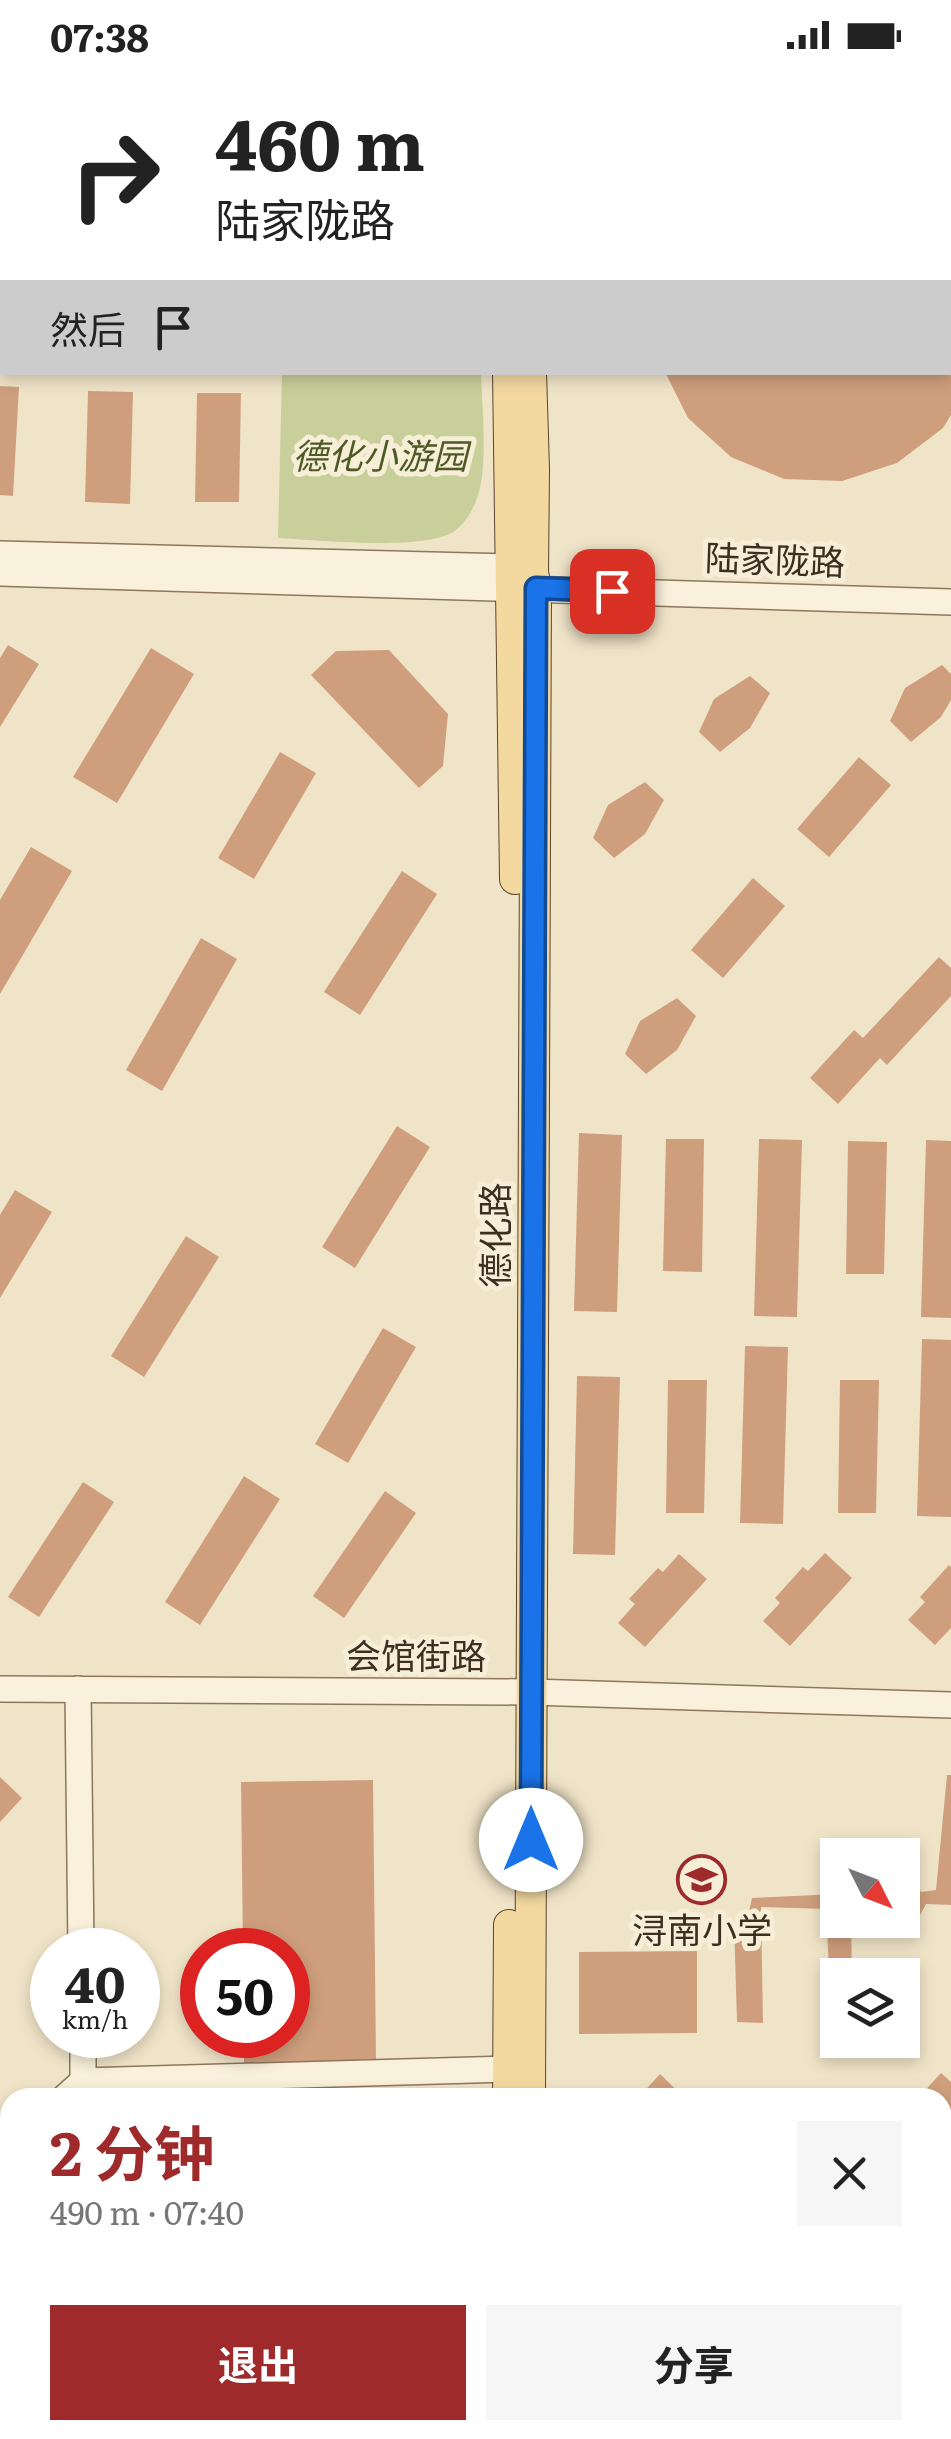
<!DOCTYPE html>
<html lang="zh">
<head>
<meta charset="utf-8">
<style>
	:root { --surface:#fff; --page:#f6f6f6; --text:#222; --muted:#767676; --accent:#9e2a2b }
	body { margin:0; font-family:Literata,"Noto Sans SC",serif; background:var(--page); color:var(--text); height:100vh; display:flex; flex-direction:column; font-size:38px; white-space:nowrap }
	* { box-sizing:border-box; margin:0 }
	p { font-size:32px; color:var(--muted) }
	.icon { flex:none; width:55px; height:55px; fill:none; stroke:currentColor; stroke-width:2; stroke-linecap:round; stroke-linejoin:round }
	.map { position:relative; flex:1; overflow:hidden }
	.panel { position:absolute; left:0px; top:2018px; width:952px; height:352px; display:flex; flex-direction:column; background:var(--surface); border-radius:30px 30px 0 0; box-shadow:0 5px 15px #0003 }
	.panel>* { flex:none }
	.top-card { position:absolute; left:0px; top:0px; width:952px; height:305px; box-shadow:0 5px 15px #0003; background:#fff; color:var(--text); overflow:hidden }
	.needle { width:65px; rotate:132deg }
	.buttons { position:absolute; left:820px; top:1768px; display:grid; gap:20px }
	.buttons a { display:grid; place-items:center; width:100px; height:100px; border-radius:0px; background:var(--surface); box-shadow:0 5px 15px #0003; font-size:50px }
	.speed { position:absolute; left:30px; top:1858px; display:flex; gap:20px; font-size:50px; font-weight:700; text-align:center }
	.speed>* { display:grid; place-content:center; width:130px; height:130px; border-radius:50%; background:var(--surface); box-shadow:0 5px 15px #0003; line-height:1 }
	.speed small { font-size:25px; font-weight:400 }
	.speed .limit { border:15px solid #d22; background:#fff; color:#111 }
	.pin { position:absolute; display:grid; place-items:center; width:85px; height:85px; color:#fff; margin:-42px; border-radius:20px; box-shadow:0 5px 15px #0006 }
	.me { position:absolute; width:110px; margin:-55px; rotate:0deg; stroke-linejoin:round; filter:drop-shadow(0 0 8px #0008) }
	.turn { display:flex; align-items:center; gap:35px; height:210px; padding:0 50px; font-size:45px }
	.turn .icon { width:130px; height:130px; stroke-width:2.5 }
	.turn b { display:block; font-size:70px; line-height:85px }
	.then { display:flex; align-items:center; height:95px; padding:0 50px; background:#0003; gap:20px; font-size:38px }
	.round { display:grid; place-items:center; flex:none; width:105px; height:105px; border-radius:0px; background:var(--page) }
	.overview { display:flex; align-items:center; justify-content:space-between; height:170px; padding:0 50px }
	h1 { font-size:60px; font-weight:700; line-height:75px; color:var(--accent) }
	.action { display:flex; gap:20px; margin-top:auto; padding:20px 50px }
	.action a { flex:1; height:115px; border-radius:0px; background:var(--accent); color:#fff; font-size:40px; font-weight:700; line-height:115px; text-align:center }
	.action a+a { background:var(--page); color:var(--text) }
	.status { display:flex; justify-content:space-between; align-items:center; height:70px; padding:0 50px; background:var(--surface); direction:ltr }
	.status svg { height:28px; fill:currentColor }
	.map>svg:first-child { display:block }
	.green { fill:#c9cf9b }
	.building { fill:#cf9f7d }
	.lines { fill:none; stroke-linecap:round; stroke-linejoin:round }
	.minor-casing { stroke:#8d765c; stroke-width:28 }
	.major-casing { stroke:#5b4430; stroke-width:32 }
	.minor { stroke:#faf1dc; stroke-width:25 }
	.major { stroke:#f3d9a0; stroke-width:30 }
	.route-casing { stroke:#114b97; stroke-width:25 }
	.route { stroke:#1a73e8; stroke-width:18 }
	.labels { text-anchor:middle; stroke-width:10; stroke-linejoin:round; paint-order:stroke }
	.park-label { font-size:35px; font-style:italic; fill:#4d5a26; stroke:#f7eed8 }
	.street-label { font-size:35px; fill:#3d2e20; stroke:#f7eed8 }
	.poi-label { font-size:35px; fill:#3d2e20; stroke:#f7eed8 }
</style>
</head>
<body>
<div class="status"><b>07:38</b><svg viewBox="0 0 49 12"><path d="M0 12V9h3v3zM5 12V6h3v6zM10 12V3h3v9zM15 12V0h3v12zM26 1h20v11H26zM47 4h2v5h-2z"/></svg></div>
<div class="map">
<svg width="951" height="2369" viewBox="0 0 951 2369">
	<rect width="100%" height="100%" fill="#f0e4c8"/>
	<path class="green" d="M 282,303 L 481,303 C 482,335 488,395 478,425 C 474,439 465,454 453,462 C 421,481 317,470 278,468 Z"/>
	<g class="building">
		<polygon points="665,302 951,302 951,345 943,358 897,393 842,411 784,409 731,387 688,348"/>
		<polygon points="0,316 19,317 13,426 0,425"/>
		<polygon points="88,321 133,322 130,434 85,432"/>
		<polygon points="197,323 241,323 239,432 195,432"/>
		<polygon points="8,575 39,594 0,657 0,588"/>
		<polygon points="151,578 194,604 117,733 73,707"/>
		<polygon points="389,580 448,644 443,696 419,718 311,605 336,581"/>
		<polygon points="942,595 951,604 951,630 941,647 911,672 890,651 905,618"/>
		<polygon points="750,606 770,623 750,658 720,682 699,662 714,629"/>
		<polygon points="280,682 316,703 254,809 218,788"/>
		<polygon points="859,687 891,715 829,787 797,759"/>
		<polygon points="645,712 664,730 645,764 614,788 593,768 608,735"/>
		<polygon points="31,777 72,801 0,924 0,830"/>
		<polygon points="402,801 437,824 360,945 324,922"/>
		<polygon points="753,808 785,836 723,908 691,880"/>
		<polygon points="201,868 237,889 162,1021 126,1000"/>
		<polygon points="939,887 951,898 951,926 887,995 880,988 838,1034 810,1008 854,960 863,968"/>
		<polygon points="677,928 696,946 677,980 646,1004 625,984 640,951"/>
		<polygon points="397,1056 430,1077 355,1198 322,1177"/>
		<polygon points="579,1063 622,1065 617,1242 574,1241"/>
		<polygon points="666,1069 704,1069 702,1202 663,1201"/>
		<polygon points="759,1069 802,1070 797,1247 754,1246"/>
		<polygon points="926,1070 951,1071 951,1248 921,1247"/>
		<polygon points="848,1071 887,1072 884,1204 846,1204"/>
		<polygon points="15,1120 52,1142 0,1228 0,1145"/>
		<polygon points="186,1166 219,1187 144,1307 111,1286"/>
		<polygon points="383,1258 416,1277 348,1393 315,1374"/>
		<polygon points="922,1269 951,1270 951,1447 917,1446"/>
		<polygon points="745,1276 788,1277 783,1454 740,1453"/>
		<polygon points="577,1306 620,1307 615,1485 573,1484"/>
		<polygon points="668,1310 707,1310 704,1443 666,1443"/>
		<polygon points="840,1310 879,1310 876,1443 838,1443"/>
		<polygon points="244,1406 280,1429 200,1555 165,1532"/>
		<polygon points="83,1412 114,1432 39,1547 8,1527"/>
		<polygon points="385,1421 416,1443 344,1548 313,1526"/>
		<polygon points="825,1483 852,1508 790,1576 763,1551 780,1533 775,1528 803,1497 808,1501"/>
		<polygon points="679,1484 707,1509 645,1577 618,1553 635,1534 629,1529 658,1498 663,1502"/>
		<polygon points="949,1495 951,1497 951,1558 935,1575 908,1550 925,1532 920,1527"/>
		<polygon points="947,1705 951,1705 951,1835 926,1834 919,1847 901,1855 881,1852 881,1850 902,1850 902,1804 914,1808 921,1822 936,1820"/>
		<polygon points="0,1707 22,1728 0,1752"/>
		<polygon points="373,1710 376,1991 244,1993 244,1965 288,1965 288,1880 243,1880 241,1712"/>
		<polygon points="838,1824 838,1850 851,1850 852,1905 838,1905 838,1960 832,1961 826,1839 761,1837 763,1953 737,1952 734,1851 747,1850 752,1828"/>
		<polygon points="697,1881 697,1963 579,1964 579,1882"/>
		<polygon points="941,2003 951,2012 951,2055 942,2064 942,2028 918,2028"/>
		<polygon points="660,2004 685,2028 638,2028"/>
		<polygon points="19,2360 62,2360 62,2369 20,2369"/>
		<rect x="79" y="2360" width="302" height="9"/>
	</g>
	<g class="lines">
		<defs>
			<g id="minor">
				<polyline points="196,2 196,0"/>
				<polyline points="0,484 511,497 528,501"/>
				<polyline points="0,503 951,532"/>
				<polyline points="0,1619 531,1622 951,1635"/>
				<polyline points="78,1619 81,1880"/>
				<polyline points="83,1965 83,2011"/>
				<polyline points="64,2028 83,2011 508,1999"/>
				<polyline points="0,2082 10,2074"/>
				<polyline points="0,2133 0,2222"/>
			</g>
			<g id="major">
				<polyline points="523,0 523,2"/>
				<polyline points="508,302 515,809"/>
				<polyline points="508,2028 509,1855"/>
				<polyline points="530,2028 536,518 533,502 534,399 531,302"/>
				<polyline points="530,2360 530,2369"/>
				<polyline points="506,2369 506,2360"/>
			</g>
		</defs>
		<use href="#minor" class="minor-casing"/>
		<use href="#major" class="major-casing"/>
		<use href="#minor" class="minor"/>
		<use href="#major" class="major"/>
	</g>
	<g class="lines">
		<defs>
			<polyline id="route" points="531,1770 536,518 612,521"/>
		</defs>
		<use href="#route" class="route-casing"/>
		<use href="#route" class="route"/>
	</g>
	<defs>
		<symbol id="school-ring" viewBox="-11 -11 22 22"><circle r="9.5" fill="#f7eed8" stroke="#9e2a2b" stroke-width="1.5"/><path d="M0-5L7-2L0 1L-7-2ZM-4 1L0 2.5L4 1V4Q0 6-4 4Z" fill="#9e2a2b"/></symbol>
	</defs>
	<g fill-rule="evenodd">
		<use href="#school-ring" x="674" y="1782" width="55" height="55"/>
	</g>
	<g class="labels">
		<g class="park-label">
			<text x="380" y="399">德化小游园</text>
		</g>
		<g class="street-label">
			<text transform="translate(775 491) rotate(2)" y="12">陆家陇路</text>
			<text transform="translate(496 1165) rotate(-90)" y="12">德化路</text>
			<text x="416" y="1599">会馆街路</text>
		</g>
		<g class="poi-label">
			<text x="702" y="1873">浔南小学</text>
		</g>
	</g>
</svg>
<div class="buttons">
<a><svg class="needle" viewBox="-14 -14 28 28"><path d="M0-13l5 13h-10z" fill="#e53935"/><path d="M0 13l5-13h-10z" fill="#767676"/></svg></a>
<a><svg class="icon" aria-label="layers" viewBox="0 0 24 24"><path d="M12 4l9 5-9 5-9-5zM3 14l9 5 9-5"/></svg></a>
</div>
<div class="speed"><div>40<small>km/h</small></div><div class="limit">50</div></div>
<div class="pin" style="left:612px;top:521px;background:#d93025"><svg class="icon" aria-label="arrive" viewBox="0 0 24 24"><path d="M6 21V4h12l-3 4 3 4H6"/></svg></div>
<svg class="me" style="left:531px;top:1770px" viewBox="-20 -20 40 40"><circle r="19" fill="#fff"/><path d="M0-13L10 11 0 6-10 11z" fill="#1a73e8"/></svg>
<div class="top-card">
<div class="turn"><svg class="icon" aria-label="right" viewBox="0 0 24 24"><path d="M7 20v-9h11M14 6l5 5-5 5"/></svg><div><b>460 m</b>陆家陇路</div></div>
<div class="then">然后<svg class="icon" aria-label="arrive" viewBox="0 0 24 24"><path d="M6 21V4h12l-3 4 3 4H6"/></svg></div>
</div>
<section class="panel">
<div class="overview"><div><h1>2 分钟</h1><p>490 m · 07:40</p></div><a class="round"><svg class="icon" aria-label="close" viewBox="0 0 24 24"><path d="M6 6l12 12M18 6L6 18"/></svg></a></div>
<div class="action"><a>退出</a><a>分享</a></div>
</section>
</div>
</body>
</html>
